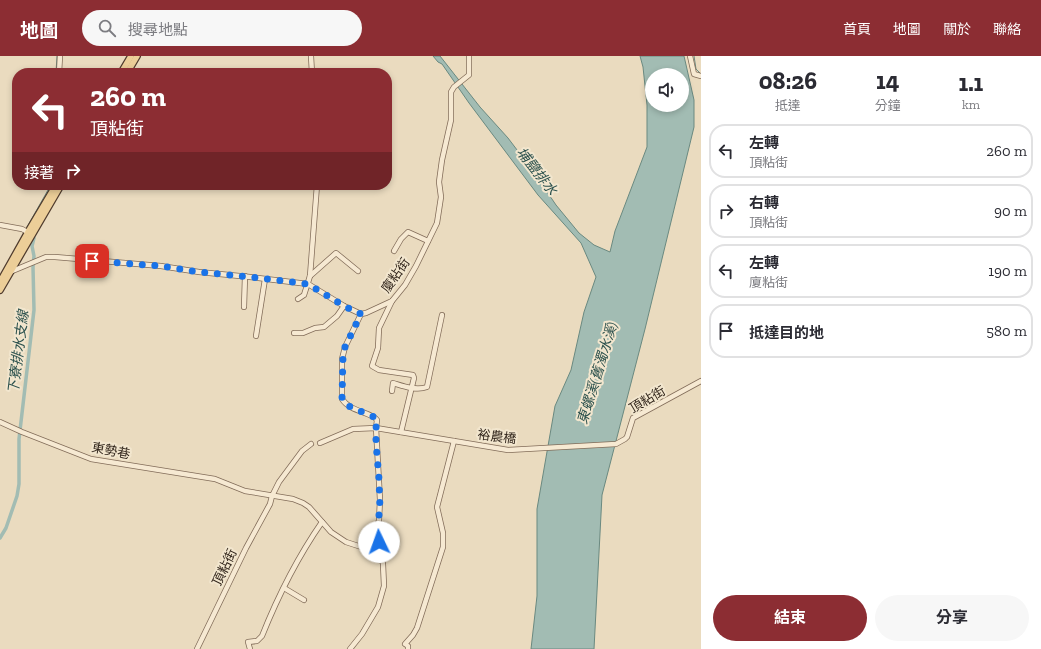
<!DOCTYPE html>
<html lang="zh-TW">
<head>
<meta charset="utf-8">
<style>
	:root { --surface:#fff; --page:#f7f7f7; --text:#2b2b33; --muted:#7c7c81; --line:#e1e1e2; --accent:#8c2d33 }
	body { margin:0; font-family:"Zilla Slab","Noto Sans TC",serif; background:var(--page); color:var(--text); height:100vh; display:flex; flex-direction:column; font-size:15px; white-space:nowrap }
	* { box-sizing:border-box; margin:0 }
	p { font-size:13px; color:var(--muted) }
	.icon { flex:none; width:22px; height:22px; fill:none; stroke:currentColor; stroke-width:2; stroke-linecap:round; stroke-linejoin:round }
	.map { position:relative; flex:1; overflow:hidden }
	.side { display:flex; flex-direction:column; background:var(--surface); width:340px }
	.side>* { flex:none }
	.top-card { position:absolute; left:12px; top:12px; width:380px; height:122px; border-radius:16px; box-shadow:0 2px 6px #0003; background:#8c2d33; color:#fff; overflow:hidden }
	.fabs { position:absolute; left:645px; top:12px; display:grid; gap:8px }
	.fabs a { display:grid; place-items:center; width:44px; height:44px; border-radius:50%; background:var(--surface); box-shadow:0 2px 6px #0003; font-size:20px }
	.pin { position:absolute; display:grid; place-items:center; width:34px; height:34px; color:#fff; margin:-17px; border-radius:8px; box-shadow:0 2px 6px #0006 }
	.me { position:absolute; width:44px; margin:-22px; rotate:357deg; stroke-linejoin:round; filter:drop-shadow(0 0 3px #0008) }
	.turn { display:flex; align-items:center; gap:14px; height:84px; padding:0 12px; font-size:18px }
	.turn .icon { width:52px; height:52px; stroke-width:2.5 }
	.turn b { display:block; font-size:28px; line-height:34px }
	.then { display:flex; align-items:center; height:38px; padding:0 12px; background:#0003; gap:8px; font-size:15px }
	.eta { display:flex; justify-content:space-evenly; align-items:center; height:68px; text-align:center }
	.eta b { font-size:24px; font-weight:700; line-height:28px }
	.primary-button { display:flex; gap:8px; margin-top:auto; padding:8px 12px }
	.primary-button a { flex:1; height:46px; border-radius:24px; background:var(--accent); color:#fff; font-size:16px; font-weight:700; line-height:46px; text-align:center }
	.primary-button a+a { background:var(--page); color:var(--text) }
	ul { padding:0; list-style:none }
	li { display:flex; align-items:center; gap:12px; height:54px; margin:0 8px 6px; padding:0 4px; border:2px solid var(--line); border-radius:16px }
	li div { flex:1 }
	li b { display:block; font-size:15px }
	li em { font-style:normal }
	header { display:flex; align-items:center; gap:24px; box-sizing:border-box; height:56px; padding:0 20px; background:var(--accent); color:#fff }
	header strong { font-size:19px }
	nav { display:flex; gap:22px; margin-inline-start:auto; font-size:14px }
	.search { width:280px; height:36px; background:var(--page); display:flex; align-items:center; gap:10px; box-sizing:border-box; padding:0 14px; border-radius:22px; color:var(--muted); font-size:15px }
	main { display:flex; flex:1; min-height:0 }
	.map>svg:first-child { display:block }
	.water { fill:#a2bcb3; stroke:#6a8980; fill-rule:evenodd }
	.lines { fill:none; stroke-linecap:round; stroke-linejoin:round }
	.stream { stroke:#6a8980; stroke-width:1 }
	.canal { stroke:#a2bcb3; stroke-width:3.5 }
	.minor-casing { stroke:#826c59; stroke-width:6 }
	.major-casing { stroke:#4f3b2d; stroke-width:8 }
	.minor { stroke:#f6e9d2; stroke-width:4.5 }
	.major { stroke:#ecce98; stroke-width:5.5 }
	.route { stroke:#1a73e8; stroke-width:7; stroke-dasharray:0 12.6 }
	.labels { text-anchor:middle; stroke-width:4; stroke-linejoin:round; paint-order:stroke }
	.street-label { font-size:13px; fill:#32261c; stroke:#f2e6ce }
	.water-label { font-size:14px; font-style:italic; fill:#2c514d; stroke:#f2e6ce }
</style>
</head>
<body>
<header>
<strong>地圖</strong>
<div class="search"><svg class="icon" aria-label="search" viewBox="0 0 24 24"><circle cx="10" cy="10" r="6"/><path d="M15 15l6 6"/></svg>搜尋地點</div>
<nav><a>首頁</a><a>地圖</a><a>關於</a><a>聯絡</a></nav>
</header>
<main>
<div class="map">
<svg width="701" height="593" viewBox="0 0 701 593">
	<rect width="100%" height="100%" fill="#eadbbf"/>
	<path class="water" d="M 433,0 L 440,0 L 480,51 L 508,82 L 533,115 L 556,149 L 579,177 L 594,189 L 610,196 L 615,175 L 647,91 L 647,49 L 643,11 L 640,0 L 684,0 L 694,44 L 694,71 L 645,273 L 602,439 L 594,593 L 531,593 L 537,540 L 537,453 L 555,350 L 571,314 L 584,256 L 596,221 L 581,187 L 538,139 L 469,47 L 442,8 L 438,6 ZM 652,19 L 682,19 L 682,49 L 652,49 Z"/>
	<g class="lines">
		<g class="stream">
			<polyline points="694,0 696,13 701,18"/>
			<polyline points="56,17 57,0"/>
			<polyline points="28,172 27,171 48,134 49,129"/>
		</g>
		<polyline class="canal" points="0,482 6,472 17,440 19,428 19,383 34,254 33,211 34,200 32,190 34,182"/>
		<defs>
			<g id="minor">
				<polyline points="311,0 312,17"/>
				<polyline points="690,0 694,18 701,20"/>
				<polyline points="59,17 60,0"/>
				<polyline points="0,169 22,173 31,178"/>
				<polyline points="394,195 401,183 408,176 428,185"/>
				<polyline points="10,216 46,201 55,201 161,210 199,216 250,221 308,228 344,250 361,258 366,257 392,245 405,229 416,210 437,167 441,141 439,126 442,104 451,64 451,36 454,31 469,19 469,0"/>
				<polyline points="310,220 336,197 358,215"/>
				<polyline points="298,243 304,239 310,220 317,129"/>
				<polyline points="392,245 379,272 378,292 372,310 379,314 413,319 414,322 401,376"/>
				<polyline points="244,251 245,220"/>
				<polyline points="294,277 303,277 315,272 324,271 337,260 344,250"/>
				<polyline points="256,280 265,223"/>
				<path d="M 392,335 L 393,327 C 403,330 416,335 427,331 L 442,259"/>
				<polyline points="0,366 22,376 91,403 215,423 245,435 293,443 303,447 309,451 331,476 346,486 380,497"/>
				<polyline points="320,387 353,373 376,372 508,394 616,388 625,383 627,381 633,362 701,325"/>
				<polyline points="284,532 304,544"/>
				<polyline points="197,593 246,492 270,448 272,440 279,426 302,395 311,388"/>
				<path d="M 250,593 L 248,586 L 257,585 L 262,580 C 278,540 297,502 322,466"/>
				<path d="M 350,593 L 362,578 L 378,551 L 384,530 L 383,508 L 380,497 L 377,471 L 379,464 L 380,444 L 376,372 L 377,364 C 372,356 350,356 342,343 L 342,303 L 345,291 L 361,258"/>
				<polyline points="408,593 408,590 405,588 413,579 417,572 443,491 443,477 437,451 454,385"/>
			</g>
			<g id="major">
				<polyline points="121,17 131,0"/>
				<polyline points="127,17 137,0"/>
				<polyline points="0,226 28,176 56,129"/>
				<polyline points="0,234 61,129"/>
			</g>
		</defs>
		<use href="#minor" class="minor-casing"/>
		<use href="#major" class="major-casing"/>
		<use href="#minor" class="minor"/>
		<use href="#major" class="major"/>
	</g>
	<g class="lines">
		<path class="route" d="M 92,205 L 161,210 L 199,216 L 250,221 L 308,228 L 344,250 L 361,258 L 345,291 L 343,300 L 342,343 C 350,356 372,356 377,364 L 376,372 L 376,387 L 379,423 L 380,453 L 377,471 L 379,486"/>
	</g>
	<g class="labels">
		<g class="street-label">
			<text transform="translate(395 219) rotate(-55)" y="5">廈粘街</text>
			<text transform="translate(647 343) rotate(-31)" y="5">頂粘街</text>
			<text transform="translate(497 380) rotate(7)" y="5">裕農橋</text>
			<text transform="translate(111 394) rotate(11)" y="5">東勢巷</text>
			<text transform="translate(224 511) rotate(-64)" y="5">頂粘街</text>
		</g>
		<g class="water-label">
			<text transform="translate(537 115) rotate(52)" y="5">埔鹽排水</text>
			<text transform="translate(18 296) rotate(-83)" y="5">下寮排水支線</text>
			<text transform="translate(597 317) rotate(-73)" y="5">東螺溪(舊濁水溪)</text>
		</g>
	</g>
</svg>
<div class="fabs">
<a><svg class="icon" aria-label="sound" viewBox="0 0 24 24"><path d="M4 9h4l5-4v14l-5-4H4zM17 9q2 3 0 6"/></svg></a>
</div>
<div class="pin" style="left:92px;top:205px;background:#d93025"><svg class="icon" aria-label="arrive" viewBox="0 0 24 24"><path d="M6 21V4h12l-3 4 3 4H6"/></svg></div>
<svg class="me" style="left:379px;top:486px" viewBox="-20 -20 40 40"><circle r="19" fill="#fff"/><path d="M0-13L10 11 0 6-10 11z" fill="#1a73e8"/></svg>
<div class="top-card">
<div class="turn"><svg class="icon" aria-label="left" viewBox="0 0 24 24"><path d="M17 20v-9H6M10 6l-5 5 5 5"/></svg><div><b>260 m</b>頂粘街</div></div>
<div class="then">接著<svg class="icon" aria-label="right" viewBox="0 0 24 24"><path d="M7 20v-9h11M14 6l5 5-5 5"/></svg></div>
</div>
</div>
<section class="side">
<div class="eta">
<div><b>08:26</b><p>抵達</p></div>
<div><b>14</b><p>分鐘</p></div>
<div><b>1.1</b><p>km</p></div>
</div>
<ul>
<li><svg class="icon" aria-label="left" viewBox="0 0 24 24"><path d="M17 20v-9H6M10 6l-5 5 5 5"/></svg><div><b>左轉</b><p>頂粘街</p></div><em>260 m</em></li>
<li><svg class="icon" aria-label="right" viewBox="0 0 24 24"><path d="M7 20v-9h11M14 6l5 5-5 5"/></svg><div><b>右轉</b><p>頂粘街</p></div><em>90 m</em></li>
<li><svg class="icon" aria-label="left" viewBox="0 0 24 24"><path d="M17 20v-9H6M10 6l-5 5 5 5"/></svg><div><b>左轉</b><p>廈粘街</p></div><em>190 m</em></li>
<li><svg class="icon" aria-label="arrive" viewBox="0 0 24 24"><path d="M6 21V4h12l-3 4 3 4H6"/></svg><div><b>抵達目的地</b></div><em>580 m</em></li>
</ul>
<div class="primary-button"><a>結束</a><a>分享</a></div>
</section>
</main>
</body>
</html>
